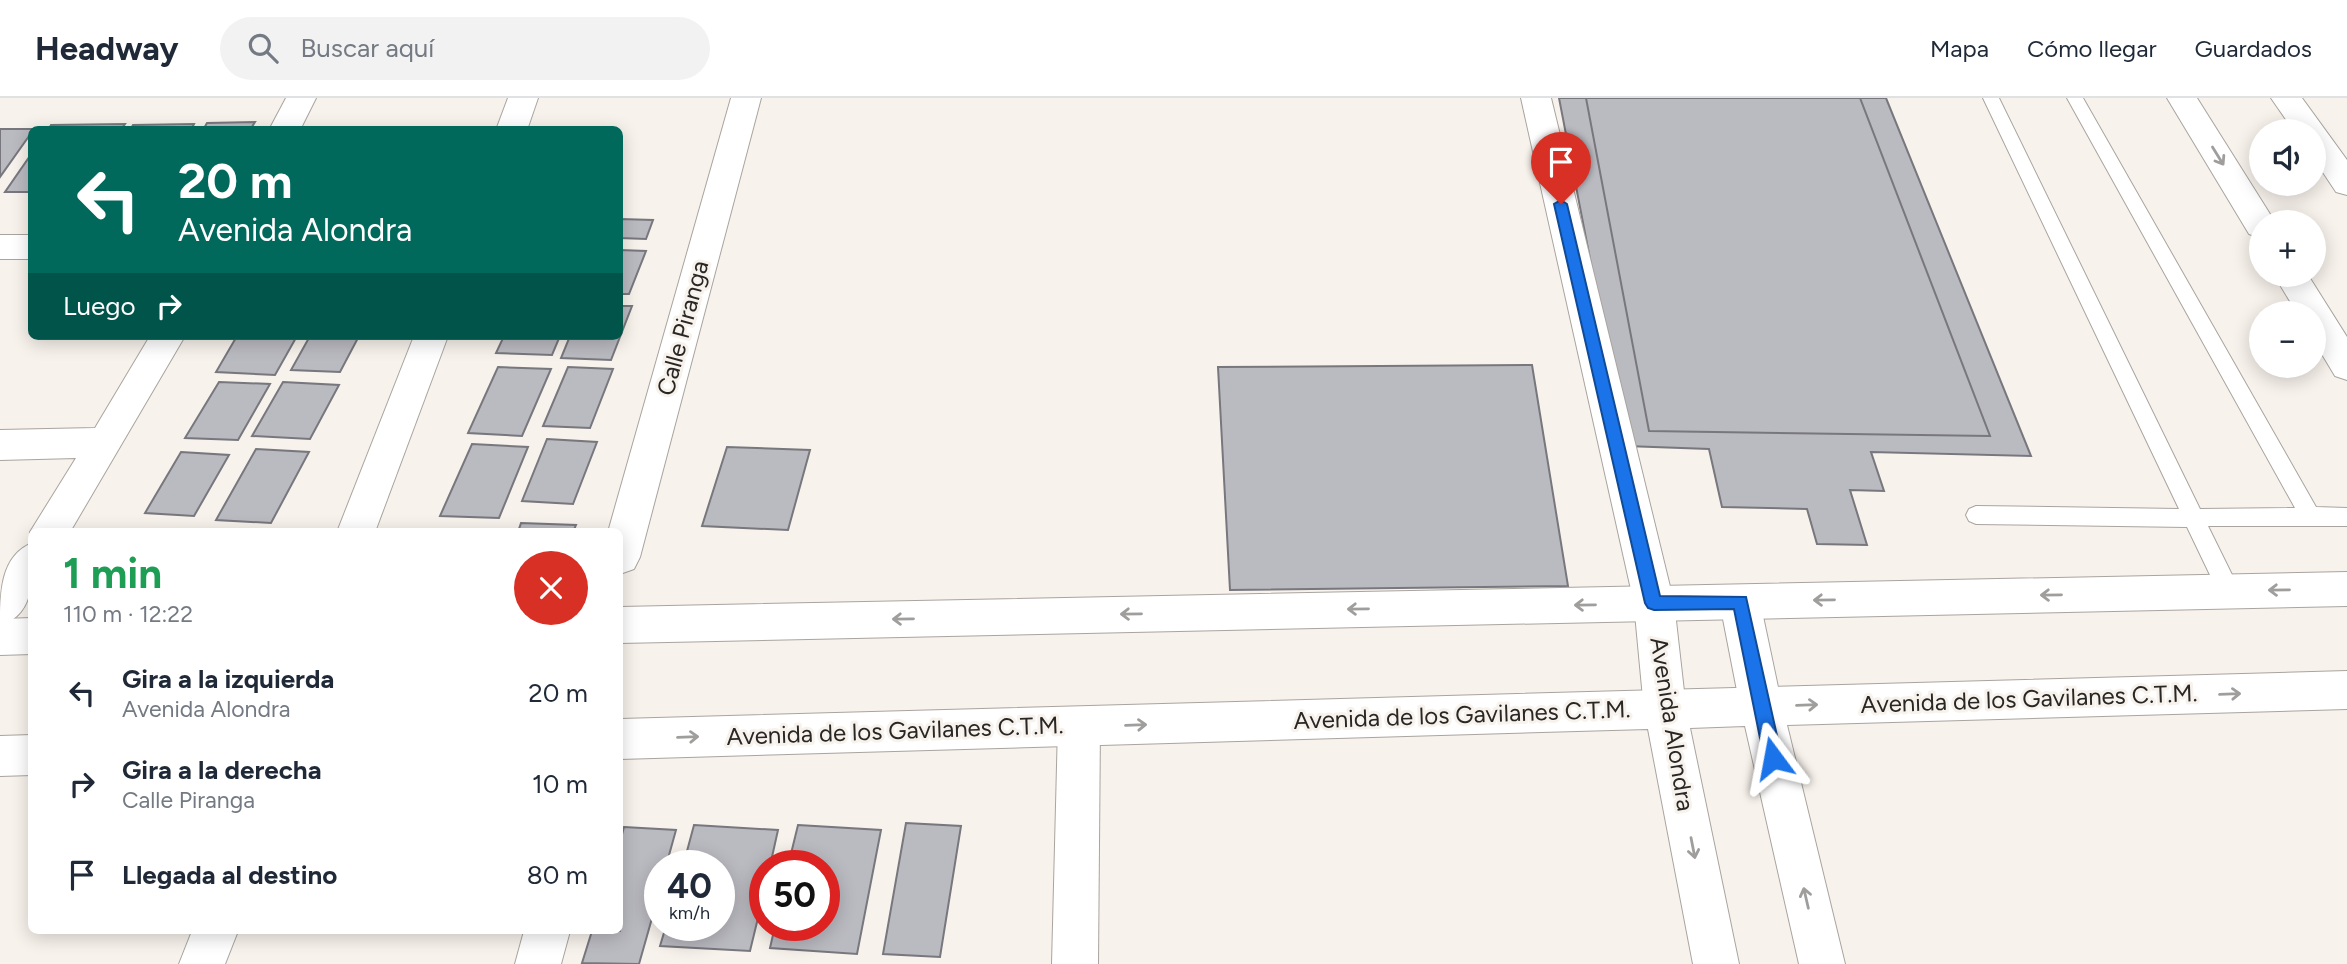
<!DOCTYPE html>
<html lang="es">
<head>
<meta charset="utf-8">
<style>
	:root { --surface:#fff; --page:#f2f2f3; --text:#1f2937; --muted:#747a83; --line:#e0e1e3 }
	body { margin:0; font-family:Figtree,sans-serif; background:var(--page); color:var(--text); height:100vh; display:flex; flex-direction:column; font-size:26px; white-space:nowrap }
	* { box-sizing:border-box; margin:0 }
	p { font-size:23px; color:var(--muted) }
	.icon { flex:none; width:38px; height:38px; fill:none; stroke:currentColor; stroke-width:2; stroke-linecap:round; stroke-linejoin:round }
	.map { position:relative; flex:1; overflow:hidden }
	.side { position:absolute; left:28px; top:430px; width:595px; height:406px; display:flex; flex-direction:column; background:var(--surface); border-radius:10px; box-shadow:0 4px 18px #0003 }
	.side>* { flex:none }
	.banner { position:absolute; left:28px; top:28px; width:595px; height:214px; border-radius:10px; box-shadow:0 4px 18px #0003; background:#00695c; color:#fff; overflow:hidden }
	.controls { position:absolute; left:2249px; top:21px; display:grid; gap:14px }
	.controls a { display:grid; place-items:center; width:77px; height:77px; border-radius:50%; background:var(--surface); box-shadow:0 4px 18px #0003; font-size:35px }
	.speed { position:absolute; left:644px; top:752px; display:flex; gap:14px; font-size:35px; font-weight:700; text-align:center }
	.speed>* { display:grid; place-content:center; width:91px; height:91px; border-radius:50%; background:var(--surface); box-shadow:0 4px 18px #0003; line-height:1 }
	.speed small { font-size:18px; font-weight:400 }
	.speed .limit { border:10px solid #d22; background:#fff; color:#111 }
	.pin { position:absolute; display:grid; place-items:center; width:60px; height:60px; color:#fff; margin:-72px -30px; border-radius:50% 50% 50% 0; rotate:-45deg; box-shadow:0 0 7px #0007 }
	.pin .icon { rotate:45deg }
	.me { position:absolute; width:77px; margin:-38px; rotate:347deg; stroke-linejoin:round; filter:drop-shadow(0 0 5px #0008) }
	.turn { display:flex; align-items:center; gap:24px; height:147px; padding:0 35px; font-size:32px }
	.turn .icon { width:91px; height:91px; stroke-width:2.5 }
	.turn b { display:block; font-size:49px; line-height:60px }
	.then { display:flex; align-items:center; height:66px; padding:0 35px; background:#0003; gap:14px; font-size:26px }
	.round { display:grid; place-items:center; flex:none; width:74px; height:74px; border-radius:37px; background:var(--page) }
	.overview { display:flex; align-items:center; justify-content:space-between; height:119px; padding:0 35px }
	h1 { font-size:42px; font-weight:700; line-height:52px; color:#1e9e55 }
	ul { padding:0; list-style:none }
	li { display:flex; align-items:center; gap:21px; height:91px; padding:0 35px }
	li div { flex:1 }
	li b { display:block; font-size:26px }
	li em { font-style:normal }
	header { display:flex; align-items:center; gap:42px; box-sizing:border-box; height:98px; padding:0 35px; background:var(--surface); border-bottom:2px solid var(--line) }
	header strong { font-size:33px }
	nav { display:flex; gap:38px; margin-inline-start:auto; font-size:24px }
	.search { width:490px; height:63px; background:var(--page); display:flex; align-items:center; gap:18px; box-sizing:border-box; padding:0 24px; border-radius:38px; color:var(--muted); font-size:26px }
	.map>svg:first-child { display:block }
	.building { fill:#babac1; stroke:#77777d; stroke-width:2 }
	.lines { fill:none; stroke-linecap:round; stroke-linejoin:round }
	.lane-casing { stroke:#a9a49f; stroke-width:2 }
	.street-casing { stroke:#a9a49f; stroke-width:2 }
	.secondary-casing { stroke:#a9a49f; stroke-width:2 }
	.lane { fill:#fff; fill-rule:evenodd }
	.street { fill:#fff; fill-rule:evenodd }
	.secondary { fill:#fff; fill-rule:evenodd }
	.oneway { stroke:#9f9e9d }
	.route { fill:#1a73e8; stroke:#114b97; stroke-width:2 }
	.labels { text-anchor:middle; stroke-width:6; stroke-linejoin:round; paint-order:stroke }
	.street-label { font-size:24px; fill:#292725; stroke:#f8f2ec }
</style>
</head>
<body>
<header>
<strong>Headway</strong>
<div class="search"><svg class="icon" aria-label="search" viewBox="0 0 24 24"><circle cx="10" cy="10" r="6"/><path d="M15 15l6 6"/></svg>Buscar aquí</div>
<nav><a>Mapa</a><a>Cómo llegar</a><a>Guardados</a></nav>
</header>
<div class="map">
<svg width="2347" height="866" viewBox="0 0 2347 866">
	<rect width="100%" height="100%" fill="#f8f2ec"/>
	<g class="building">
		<polygon points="1559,0 1886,0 2031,358 1871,354 1884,393 1850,392 1867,447 1817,446 1807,411 1722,409 1709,351 1626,348"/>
		<polygon points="1586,0 1860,0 1990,338 1649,333"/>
		<polygon points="255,24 250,32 203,32 207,25"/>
		<polygon points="125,26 121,32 48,32 51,27"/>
		<polygon points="194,26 191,32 130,32 133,27"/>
		<polygon points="0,31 34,31 0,79"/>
		<polygon points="32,55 32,94 5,94"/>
		<polygon points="620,121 653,122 646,141 620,140"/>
		<polygon points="620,152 646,153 629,196 620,196"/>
		<polygon points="620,208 632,208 611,262 561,260 570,238 620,238"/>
		<polygon points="237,238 297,238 275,277 216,274"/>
		<polygon points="310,238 359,238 340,274 291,272"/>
		<polygon points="504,238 560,238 552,257 496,255"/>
		<polygon points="1532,267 1568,488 1230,492 1218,269"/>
		<polygon points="498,269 551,271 522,338 468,335"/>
		<polygon points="568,269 613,271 590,330 543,328"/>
		<polygon points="219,284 270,286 238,342 185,340"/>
		<polygon points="283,284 339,287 310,341 252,338"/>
		<polygon points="547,341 597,344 573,406 522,403"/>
		<polygon points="472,346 528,349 499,420 440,418"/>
		<polygon points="727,349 810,352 788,432 702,428"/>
		<polygon points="256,351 309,354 271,425 216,422"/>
		<polygon points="181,354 229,357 194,418 145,415"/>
		<polygon points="521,425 576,427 573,434 518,434"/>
		<polygon points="906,725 961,728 940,859 883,856"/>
		<polygon points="694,727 778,732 770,768 765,768 765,791 750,853 660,848 666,828 719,828 719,768 683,768"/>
		<polygon points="798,727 881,732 857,856 770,850 775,828 824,828 824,768 788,768"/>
		<polygon points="624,729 676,732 666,768 660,768 660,792 639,866 582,865 592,833 620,833 620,744"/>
	</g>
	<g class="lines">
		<defs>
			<polygon id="lane" points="1983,0 1999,0 2200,411 2295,410 2067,0 2083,0 2316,409 2347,410 2347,428 2208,428 2240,493 2237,500 2229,502 2221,500 2187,429 1976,426 1969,423 1966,417 1969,411 1976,408 2179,411"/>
			<g id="street">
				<polygon points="286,0 316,0 300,32 269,32"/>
				<polygon points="508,0 538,0 527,32 496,32"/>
				<polygon points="731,0 761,0 640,459 634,471 620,476 620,434 608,434"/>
				<polygon points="1521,0 1551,0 1674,505 1686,611 1680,625 1665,630 1650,625 1644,611 1634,505"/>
				<rect x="0" y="137" width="32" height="24"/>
				<polygon points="150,238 185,238 70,434 32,434 32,438 30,434 76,360 0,362 0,332 95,330"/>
				<polygon points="414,238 448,238 375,434 337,434"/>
				<path d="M 32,445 C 32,478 37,515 0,528 C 0,496 0,458 32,445 Z"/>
				<polygon points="1705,487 1740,487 1754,492 1760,504 1782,608 1776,622 1761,627 1746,622 1740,608 1723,521 1705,521 1691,516 1685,504 1691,492"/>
				<polygon points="1079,609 1094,614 1100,628 1098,866 1052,866 1058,628 1064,614"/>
				<polygon points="192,833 238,833 225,866 179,866"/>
				<polygon points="524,833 570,833 561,866 515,866"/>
			</g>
			<g id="secondary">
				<polygon points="2167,0 2197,0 2275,124 2261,124 2261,140 2249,136"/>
				<polygon points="2271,0 2302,0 2347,62 2347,97 2336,94 2314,61 2314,33 2294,33"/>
				<polygon points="2274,177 2308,177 2347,239 2347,282 2335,278 2314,243 2314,215 2297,215"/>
				<polygon points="2347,474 2347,508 620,545 620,509"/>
				<polygon points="32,520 32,556 0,557 0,521"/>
				<polygon points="2347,573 2347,611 1787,627 1845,866 1799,866 1745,628 1690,630 1739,866 1693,866 1648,631 620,661 620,621"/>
				<polygon points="32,637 32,677 0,678 0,638"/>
			</g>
		</defs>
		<use href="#lane" class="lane-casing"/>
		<use href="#street" class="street-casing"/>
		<use href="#secondary" class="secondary-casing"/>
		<use href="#lane" class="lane"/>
		<use href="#street" class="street"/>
		<use href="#secondary" class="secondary"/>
	</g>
	<defs><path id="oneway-shaft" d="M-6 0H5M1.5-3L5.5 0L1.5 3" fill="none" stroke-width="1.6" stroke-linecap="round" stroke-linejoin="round" transform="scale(1.75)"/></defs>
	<g class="oneway">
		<use href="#oneway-shaft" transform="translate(2218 58) rotate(58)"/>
		<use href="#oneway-shaft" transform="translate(2279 492) rotate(179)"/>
		<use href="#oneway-shaft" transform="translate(2051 497) rotate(179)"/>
		<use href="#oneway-shaft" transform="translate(1824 502) rotate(179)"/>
		<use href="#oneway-shaft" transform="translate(1585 507) rotate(179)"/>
		<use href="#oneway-shaft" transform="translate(1358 511) rotate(179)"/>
		<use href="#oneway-shaft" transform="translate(1131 516) rotate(179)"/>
		<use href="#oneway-shaft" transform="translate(903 521) rotate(179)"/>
		<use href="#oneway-shaft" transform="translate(2230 596) rotate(-2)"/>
		<use href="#oneway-shaft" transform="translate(1807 607) rotate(-2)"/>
		<use href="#oneway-shaft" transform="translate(1136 627) rotate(-2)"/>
		<use href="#oneway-shaft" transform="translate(688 639) rotate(-2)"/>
		<use href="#oneway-shaft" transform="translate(1693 750) rotate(79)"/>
		<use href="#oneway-shaft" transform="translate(1806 800) rotate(-103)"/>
	</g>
	<polygon class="route" points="1561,102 1567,106 1660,498 1746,499 1782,660 1779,666 1773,668 1767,666 1764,660 1734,511 1654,512 1648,510 1645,505 1554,106"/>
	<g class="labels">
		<g class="street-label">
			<text transform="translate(683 230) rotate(-75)" y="8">Calle Piranga</text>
			<text transform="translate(2029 601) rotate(-2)" y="8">Avenida de los Gavilanes C.T.M.</text>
			<text transform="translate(1462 617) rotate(-2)" y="8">Avenida de los Gavilanes C.T.M.</text>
			<text transform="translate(1672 626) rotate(81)" y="8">Avenida Alondra</text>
			<text transform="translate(895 633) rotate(-2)" y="8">Avenida de los Gavilanes C.T.M.</text>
		</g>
	</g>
</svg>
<div class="controls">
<a><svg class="icon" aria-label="sound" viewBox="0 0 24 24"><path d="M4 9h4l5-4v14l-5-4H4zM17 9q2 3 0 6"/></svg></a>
<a>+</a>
<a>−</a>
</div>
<div class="speed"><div>40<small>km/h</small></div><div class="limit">50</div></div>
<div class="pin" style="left:1561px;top:106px;background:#d93025"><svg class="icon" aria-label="arrive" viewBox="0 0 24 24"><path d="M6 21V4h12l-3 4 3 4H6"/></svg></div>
<svg class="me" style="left:1773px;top:660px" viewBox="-20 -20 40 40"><path d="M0-17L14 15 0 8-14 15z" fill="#1a73e8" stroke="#fff" stroke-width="4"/></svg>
<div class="banner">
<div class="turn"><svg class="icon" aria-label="left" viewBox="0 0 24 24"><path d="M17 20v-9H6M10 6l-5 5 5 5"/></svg><div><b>20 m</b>Avenida Alondra</div></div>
<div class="then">Luego<svg class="icon" aria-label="right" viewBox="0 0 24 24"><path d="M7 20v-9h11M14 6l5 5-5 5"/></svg></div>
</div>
<section class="side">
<div class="overview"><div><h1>1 min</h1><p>110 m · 12:22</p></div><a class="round" style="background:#d93025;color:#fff"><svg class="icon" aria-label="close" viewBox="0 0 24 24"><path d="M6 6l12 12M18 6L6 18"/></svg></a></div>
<ul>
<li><svg class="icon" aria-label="left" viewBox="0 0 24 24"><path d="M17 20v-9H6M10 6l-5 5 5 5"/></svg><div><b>Gira a la izquierda</b><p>Avenida Alondra</p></div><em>20 m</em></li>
<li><svg class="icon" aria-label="right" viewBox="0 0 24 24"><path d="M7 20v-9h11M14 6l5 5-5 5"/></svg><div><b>Gira a la derecha</b><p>Calle Piranga</p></div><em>10 m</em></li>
<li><svg class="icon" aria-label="arrive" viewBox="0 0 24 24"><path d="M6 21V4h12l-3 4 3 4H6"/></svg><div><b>Llegada al destino</b></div><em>80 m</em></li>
</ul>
</section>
</div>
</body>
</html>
